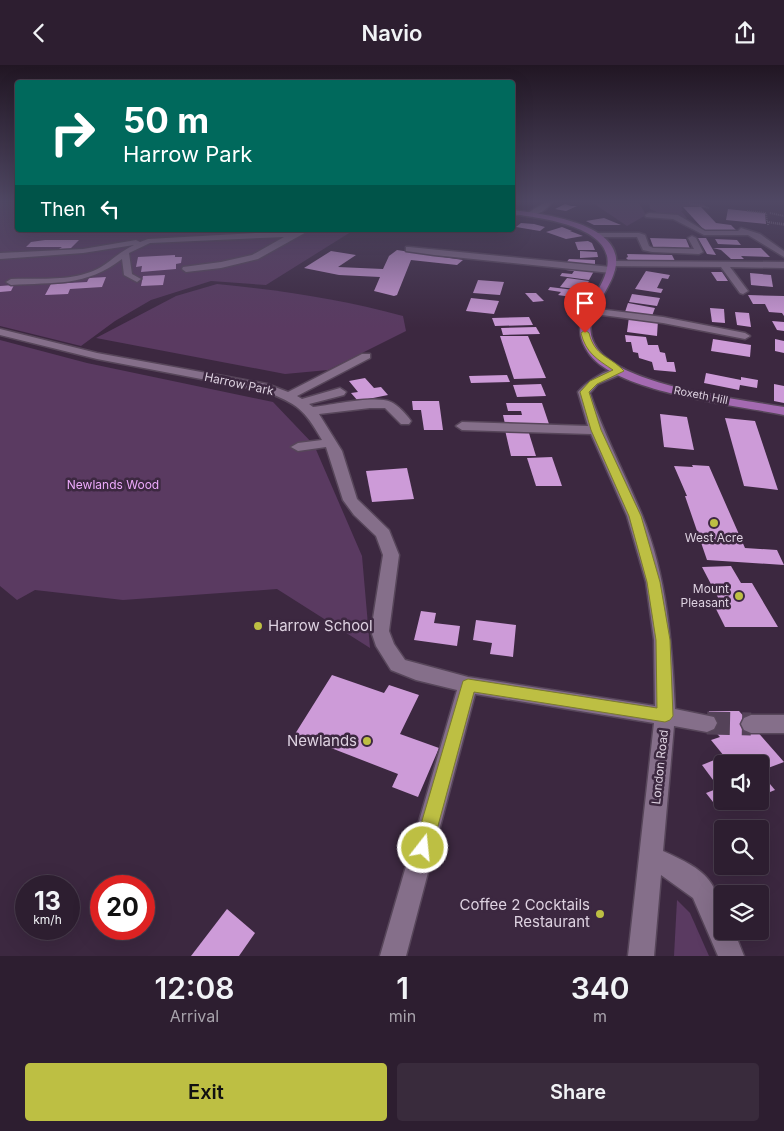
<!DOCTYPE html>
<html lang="en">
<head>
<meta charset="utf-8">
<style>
	:root { --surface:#2d1e30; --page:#392b3c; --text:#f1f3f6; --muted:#a7a2ab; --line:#483c4c; --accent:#bdbf43 }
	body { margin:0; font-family:Inter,sans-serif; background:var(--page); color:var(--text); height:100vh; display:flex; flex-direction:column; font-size:19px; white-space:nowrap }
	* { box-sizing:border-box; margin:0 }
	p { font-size:16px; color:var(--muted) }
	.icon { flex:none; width:28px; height:28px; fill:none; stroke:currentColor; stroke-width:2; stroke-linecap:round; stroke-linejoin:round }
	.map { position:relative; height:891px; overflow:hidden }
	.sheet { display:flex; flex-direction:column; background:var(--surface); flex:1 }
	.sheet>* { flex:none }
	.hud { position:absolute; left:15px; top:15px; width:500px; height:152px; border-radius:5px; box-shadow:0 5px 20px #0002,0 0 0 1px var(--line); background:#00695c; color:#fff; overflow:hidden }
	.buttons { position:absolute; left:714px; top:690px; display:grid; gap:10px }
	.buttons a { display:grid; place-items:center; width:55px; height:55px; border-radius:5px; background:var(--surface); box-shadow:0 5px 20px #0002,0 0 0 1px var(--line); font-size:25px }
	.speed { position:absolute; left:15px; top:810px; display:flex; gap:10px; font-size:25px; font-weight:700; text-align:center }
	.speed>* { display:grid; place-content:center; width:65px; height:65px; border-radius:50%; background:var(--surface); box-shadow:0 5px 20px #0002,0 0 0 1px var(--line); line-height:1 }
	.speed small { font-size:12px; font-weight:400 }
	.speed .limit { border:8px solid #d22; background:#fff; color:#111 }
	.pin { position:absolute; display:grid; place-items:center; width:42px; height:42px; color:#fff; margin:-51px -21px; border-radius:50% 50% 50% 0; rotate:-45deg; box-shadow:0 0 5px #0007 }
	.pin .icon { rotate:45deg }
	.me { position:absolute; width:55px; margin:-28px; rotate:16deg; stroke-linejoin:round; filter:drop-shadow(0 0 4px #0008) }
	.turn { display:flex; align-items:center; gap:18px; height:105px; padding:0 25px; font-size:22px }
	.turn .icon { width:65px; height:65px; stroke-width:2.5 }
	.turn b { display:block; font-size:35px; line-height:42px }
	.then { display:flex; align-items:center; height:48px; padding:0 25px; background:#0003; gap:10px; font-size:19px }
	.eta { display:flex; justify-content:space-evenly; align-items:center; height:85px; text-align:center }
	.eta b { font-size:30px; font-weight:600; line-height:35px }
	.primary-button { display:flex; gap:10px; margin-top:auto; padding:10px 25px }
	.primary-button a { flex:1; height:58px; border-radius:5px; background:var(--accent); color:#111; font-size:20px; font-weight:600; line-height:58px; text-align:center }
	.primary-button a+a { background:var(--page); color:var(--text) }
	header { display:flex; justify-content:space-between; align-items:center; height:65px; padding:0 25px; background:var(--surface); font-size:22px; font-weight:600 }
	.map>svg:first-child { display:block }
	.green { fill:#5a3a61 }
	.building { fill:#cd9bd8 }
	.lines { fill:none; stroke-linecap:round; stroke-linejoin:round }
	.minor-tunnel { stroke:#544258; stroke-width:23; stroke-dasharray:23 12; stroke-linecap:butt }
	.minor-casing { stroke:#57465a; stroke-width:3 }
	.major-casing { stroke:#57465a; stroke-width:3 }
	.path { stroke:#837286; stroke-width:2; stroke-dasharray:1 1; stroke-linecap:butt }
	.minor { fill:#856f8a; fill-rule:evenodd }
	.major { fill:#a46ab1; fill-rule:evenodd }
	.path-bridge { stroke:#837286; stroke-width:2; stroke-dasharray:1 1; stroke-linecap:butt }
	.route { fill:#bdbf43; stroke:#7b7c2c }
	.poi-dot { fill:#bdbf43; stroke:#3c2840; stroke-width:2 }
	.labels { text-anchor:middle; stroke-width:5; stroke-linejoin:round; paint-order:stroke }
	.far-street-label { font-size:11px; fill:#ded2e1; stroke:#3c2840 }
	.street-label { font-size:12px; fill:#ded2e1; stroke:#3c2840 }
	.park-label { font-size:12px; fill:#eca9fa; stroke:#3c2840 }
	.poi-label { font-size:12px; fill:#ded2e1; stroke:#3c2840 }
	.near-poi-label { font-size:15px; fill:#ded2e1; stroke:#3c2840; text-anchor:end }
</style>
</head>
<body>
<header><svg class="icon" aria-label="back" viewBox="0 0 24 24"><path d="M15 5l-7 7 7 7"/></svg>Navio<svg class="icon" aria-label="share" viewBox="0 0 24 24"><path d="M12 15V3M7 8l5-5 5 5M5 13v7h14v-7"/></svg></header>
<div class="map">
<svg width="784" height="891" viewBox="0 0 784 891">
	<rect width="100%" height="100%" fill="#3c2840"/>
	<g class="green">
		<polygon points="0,138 17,138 18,165 178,165 184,168 354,165 266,220 211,216 151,235 115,256 81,281 0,261"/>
		<polygon points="593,138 639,138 646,150 627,161"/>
		<path d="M 649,138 L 703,138 L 706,142 L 681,142 L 683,145 L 681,146 L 687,153 C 670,155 663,150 650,144 Z"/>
		<path d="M 217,219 C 280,225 342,234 403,251 L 406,266 L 328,305 L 285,309 L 96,273 L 176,231 Z"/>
		<polygon points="0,275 87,298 273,337 314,380 362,491 370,583 277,524 123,535 35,525 17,535 0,521"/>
		<polygon points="677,835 690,848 709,891 674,891"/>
	</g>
	<g class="building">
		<polygon points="565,139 571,141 577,141 566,146 555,144"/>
		<polygon points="683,142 701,142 716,158 731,160 738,167 705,166"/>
		<polygon points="728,144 765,148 766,159 726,155"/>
		<polygon points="604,153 621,160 594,160 586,156"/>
		<polygon points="521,158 534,159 545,162 540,166 516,162"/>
		<polygon points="562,162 572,166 570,166 583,171 566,174 546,167"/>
		<polygon points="650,173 686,174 691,186 654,184"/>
		<polygon points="698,173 706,173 716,190 707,189"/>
		<polygon points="715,174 737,175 741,180 718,179"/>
		<polygon points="45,175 79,175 70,184 59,184 62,182 26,182 31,177"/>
		<polygon points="588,176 592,178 595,185 578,185 575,177"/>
		<polygon points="713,183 761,183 770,192 741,191 744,194 731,194 721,185"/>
		<polygon points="397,185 463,195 457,200 411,195 397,230 394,231 374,226 380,212 339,210 304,203 331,186 356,190 338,202 383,204 389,191"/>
		<polygon points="580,186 597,187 598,192 580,193"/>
		<polygon points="627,189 672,190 676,198 629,196 626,193 628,192"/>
		<polygon points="175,190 175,192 182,192 181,198 176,199 176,204 141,207 142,201 136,202 138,192"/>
		<polygon points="569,194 595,195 595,201 566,198"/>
		<polygon points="568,203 594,206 589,215 560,211 562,208 572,209 574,206 566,205"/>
		<polygon points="646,206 670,210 668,214 662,213 657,223 663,224 661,228 635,224"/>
		<polygon points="711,207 722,207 728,216 717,216"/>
		<polygon points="750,208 771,210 773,222 751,220"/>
		<polygon points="165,210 163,220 141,221 143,211"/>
		<polygon points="106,212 102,222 70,224 68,229 45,230 51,219 87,217 89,213"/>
		<polygon points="567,213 589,216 583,225 560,222"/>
		<polygon points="478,215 504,217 500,230 473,228"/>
		<polygon points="14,220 11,226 0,227 0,221"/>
		<polygon points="550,222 582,226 578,233 558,230 561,227 548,225"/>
		<polygon points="525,228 536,228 544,236 533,237"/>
		<polygon points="632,229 660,233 657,241 629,237"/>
		<polygon points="748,230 784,231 784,251 782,248 769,247 765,239 753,239"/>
		<polygon points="471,233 499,236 494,249 466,246"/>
		<polygon points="628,238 655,243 652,251 625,247"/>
		<polygon points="710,243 724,244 725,258 712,257"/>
		<polygon points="735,247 749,248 751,262 737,260"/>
		<polygon points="529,252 533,260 495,261 492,253"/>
		<polygon points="629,252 658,255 657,271 627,267"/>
		<polygon points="772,256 784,257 784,266 777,265"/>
		<polygon points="536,262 540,269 503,270 501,263"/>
		<polygon points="625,270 646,272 648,280 658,280 660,287 665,288 667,297 674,297 676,307 654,305 652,297 639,293 638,288 633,287 631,277 626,277"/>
		<polygon points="500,271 528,271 546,313 514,314 509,299 532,298 509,299"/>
		<polygon points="713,274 751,280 750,292 711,286"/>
		<polygon points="775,274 784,276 784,288 775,286"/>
		<polygon points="706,308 741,315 741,312 758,315 757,323 740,320 739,325 704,318"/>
		<polygon points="507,310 510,317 471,318 469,311"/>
		<polygon points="365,313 374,323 381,322 388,330 358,336 351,328 358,327 349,316"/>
		<polygon points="541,319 546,331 517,332 513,320"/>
		<polygon points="774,319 784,321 784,338 774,336"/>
		<polygon points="412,336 439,336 443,365 424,365 421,345 413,345"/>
		<polygon points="506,338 542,338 549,359 505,359 503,350 522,350 521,346 508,346"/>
		<polygon points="660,349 687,352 694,385 664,382"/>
		<polygon points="725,353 755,356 778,425 744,421"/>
		<polygon points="505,365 528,365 536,391 511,391"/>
		<polygon points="552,392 562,421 536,421 527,393"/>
		<polygon points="692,400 709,401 745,483 777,485 784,500 707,495 685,431 687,431 674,401 693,402"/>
		<polygon points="407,403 414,434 372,437 366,406"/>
		<polygon points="731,501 741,518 752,518 778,562 725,562 716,544 724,544 702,502"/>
		<polygon points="421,546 436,548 434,558 460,561 457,581 414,575"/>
		<polygon points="476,555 516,560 513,592 490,589 492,578 473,575"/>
		<polygon points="332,610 384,628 389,620 419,630 400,669 439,683 418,732 392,722 398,709 295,669"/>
		<polygon points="709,646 739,646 784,697 760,706 760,699 722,699 722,736 746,736 720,746 706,728 719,723 702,700 724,691 711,675 720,672 707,658"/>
		<polygon points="760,707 775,725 760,731"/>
		<polygon points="227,844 255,868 239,891 191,891"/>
	</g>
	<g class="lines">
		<polyline class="minor-tunnel" points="707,658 751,659"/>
		<defs>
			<g id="minor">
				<path d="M 544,138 L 551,138 C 548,145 533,153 526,149 Z"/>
				<polygon points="649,148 678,150 705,166 738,166 741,163 760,169 784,186 784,192 748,170 704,170 673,154 646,152 645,150"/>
				<path d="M 310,165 L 258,194 L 221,203 L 186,207 L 182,204 L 183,202 L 221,197 L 252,190 L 284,172 L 150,178 L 129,188 L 132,209 L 141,214 L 137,217 L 124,210 L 122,194 C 86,222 54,217 11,220 L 6,217 L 11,214 C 39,213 76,217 101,202 C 112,195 121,186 134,180 L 83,188 L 0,194 L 0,188 L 83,184 L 136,175 L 140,177 L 148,174 Z"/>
				<polygon points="596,168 639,168 645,170 649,181 653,183 694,184 688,173 692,171 696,173 703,187 699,189 652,187 643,185 637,172 593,172 593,168"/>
				<polygon points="409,182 611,202 615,205 611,208 434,190 406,186 406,182"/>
				<polygon points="612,196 784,197 784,203 730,202 748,226 743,229 740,228 721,202 609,201 609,197"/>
				<polygon points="590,243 663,252 745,268 750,271 745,274 663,258 587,248 587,244"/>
				<path d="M 0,264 L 97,288 L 267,319 L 288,327 L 362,289 L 370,289 L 370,293 L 297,331 L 302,334 L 340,323 L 346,327 L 344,330 L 309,339 L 313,342 C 332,340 375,330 391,337 C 398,340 407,350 411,356 L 409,359 L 401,359 L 385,343 L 370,343 L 319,349 L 342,386 L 357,434 L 389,465 L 399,490 L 389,566 L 394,579 L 405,595 L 468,612 L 655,641 L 654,575 L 646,517 L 627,451 L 591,369 L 462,365 L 456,361 L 462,357 L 588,361 L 578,327 C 586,317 611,300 624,304 L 624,308 L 598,319 L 590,328 C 604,370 625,409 642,450 C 667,512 672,578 675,644 L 714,652 L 717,658 L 714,664 L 707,667 L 674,661 L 663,786 C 706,805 722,817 722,866 L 734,866 L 744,891 L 718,891 L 693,833 L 661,810 L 654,891 L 628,891 L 654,658 L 475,629 L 406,891 L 380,891 L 457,625 L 416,615 L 391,605 L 376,581 L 371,566 L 383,490 L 376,471 L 354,450 L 343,435 L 326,382 L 298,386 L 291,382 L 298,378 L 322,375 C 304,344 298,339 264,326 L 97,294 L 0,270 Z"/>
				<polygon points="751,650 784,650 784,668 751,668 744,665 741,659 744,653"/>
			</g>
			<path id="major" d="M 512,145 C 544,149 631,159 614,208 C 607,231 581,253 594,278 C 614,321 740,334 784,342 L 784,350 C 736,340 620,328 590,290 C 564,255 597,238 606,207 C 620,162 542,153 512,149 Z"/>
		</defs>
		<use href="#minor" class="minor-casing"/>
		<use href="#major" class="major-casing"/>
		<g class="path">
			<polyline points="689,138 709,143"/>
			<polyline points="747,146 766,148 767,157"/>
			<polyline points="770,148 784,151"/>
			<polyline points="768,160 768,157 784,159"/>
		</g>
		<use href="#minor" class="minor"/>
		<use href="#major" class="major"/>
		<polyline class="path-bridge" points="767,157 784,160"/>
	</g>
	<linearGradient id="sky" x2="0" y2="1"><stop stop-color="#211623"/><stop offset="0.52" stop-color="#504864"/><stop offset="1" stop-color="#504864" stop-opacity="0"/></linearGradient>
	<rect width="784" height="263" fill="url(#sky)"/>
	<path class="route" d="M 585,265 L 589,268 C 595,292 609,290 624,306 L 597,319 L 589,327 L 601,365 L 641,451 L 660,517 L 670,575 L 673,651 L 670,655 L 665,657 L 474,627 L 432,783 L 429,789 L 423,791 L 416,789 L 414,783 L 463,616 L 468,614 L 657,643 L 656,575 L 647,517 L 629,451 L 591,365 L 580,327 L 590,316 L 613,305 C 597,294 586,288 581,268 Z"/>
	<g class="poi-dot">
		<circle cx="714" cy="458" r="5"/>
		<circle cx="739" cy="531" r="5"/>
		<circle cx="258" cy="561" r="5"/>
		<circle cx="367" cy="676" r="5"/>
		<circle cx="600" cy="849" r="5"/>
	</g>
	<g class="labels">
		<g class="far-street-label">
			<text transform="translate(701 330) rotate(11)" y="4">Roxeth Hill</text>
		</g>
		<g class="street-label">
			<text transform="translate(239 319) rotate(12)" y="4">Harrow Park</text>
			<text transform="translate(660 702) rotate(-84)" y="4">London Road</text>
		</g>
		<g class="park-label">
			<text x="113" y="424">Newlands Wood</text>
		</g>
		<g class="poi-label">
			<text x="714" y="477">West Acre</text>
			<text x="729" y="528" text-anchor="end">Mount<tspan x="729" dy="14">Pleasant</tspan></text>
		</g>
		<g class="near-poi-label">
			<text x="268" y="566" text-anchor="start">Harrow School</text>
			<text x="357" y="681">Newlands</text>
			<text x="590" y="845">Coffee 2 Cocktails<tspan x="590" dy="17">Restaurant</tspan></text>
		</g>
	</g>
</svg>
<div class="buttons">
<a><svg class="icon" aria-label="sound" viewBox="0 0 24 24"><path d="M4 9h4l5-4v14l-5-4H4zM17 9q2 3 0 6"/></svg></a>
<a><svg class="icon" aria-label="search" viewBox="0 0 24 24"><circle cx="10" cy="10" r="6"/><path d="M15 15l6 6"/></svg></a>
<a><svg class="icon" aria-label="layers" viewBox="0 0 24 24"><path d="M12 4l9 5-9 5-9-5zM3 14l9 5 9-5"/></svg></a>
</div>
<div class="speed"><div>13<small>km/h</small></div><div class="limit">20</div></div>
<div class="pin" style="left:585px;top:268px;background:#d93025"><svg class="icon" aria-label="arrive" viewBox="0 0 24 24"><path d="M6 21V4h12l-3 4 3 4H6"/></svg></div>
<svg class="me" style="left:423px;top:783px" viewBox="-20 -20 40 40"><circle r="17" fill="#bdbf43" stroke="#fff" stroke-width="3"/><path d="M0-11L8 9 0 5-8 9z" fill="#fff"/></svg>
<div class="hud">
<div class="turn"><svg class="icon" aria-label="right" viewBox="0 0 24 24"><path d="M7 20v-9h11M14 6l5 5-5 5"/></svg><div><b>50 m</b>Harrow Park</div></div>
<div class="then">Then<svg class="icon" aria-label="left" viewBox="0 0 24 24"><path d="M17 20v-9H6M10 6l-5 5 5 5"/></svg></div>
</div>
</div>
<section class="sheet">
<div class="eta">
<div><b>12:08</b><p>Arrival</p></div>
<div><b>1</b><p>min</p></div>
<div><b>340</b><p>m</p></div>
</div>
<div class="primary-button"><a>Exit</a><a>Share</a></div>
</section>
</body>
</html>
